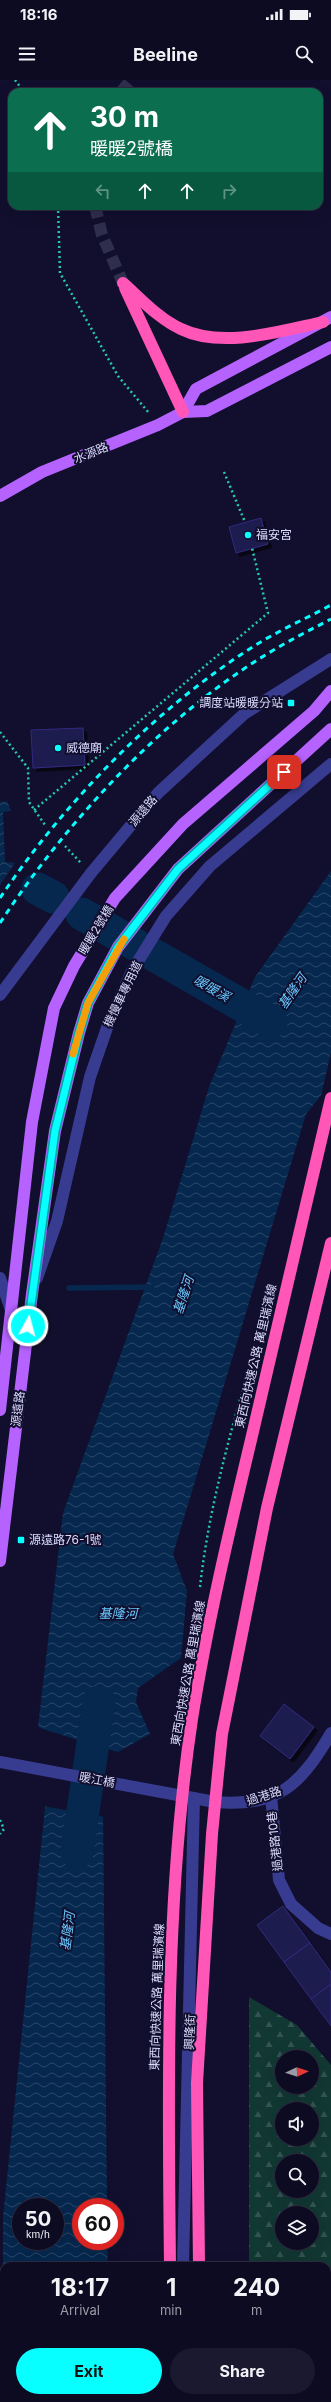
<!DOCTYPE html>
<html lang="en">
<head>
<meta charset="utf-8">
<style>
	:root { --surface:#0d0b22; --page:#1b192f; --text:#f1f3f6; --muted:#9a9ba5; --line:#2d2b40; --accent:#07ffff }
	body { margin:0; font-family:Inter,"Noto Sans TC",sans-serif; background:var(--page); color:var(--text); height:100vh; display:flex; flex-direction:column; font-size:15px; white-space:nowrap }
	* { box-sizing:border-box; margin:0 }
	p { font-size:13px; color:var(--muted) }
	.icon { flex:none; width:22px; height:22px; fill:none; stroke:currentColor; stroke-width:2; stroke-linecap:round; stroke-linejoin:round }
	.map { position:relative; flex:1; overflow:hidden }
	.details { position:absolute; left:0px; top:2182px; width:331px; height:140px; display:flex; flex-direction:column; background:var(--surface); border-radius:12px 12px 0 0; box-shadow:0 4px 16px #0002,0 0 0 1px var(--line) }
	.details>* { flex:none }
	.hud { position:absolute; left:8px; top:8px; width:315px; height:122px; border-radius:12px; box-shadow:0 4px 16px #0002,0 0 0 1px var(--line); background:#0b6e4f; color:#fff; overflow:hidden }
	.needle { width:26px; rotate:86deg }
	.tools { position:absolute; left:275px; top:1970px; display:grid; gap:8px }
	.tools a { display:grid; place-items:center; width:44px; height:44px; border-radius:50%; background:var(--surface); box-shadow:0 4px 16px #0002,0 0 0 1px var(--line); font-size:20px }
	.speed { position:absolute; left:12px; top:2118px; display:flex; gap:8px; font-size:20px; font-weight:700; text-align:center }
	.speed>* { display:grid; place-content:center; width:52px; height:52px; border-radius:50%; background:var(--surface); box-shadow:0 4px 16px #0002,0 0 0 1px var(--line); line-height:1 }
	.speed small { font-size:10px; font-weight:400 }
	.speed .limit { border:6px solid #d22; background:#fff; color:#111 }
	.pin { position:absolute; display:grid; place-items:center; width:34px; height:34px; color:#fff; margin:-17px; border-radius:8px; box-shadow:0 2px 6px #0006 }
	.me { position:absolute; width:44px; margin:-22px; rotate:7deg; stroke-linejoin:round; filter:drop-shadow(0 0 3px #0008) }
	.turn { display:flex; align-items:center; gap:14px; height:84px; padding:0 16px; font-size:18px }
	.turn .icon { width:52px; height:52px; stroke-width:2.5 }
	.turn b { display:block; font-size:28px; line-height:34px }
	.lanes { display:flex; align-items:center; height:38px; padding:0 16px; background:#0003; justify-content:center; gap:20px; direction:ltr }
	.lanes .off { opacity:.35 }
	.eta { display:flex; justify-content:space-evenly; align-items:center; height:68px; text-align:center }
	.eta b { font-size:24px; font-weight:700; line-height:28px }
	.action { display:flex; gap:8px; margin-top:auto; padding:8px 16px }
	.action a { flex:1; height:46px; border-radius:24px; background:var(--accent); color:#111; font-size:16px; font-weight:700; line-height:46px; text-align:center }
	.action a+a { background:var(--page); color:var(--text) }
	.status { display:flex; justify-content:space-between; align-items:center; height:28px; padding:0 20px; background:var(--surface); direction:ltr }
	.status svg { height:11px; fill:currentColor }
	header { display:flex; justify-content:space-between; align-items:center; height:52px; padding:0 16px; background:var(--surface); font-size:18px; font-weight:700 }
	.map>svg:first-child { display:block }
	.forest { fill:url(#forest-firs); fill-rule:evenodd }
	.water { fill:url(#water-waves); fill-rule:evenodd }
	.pier { fill:#110f2d }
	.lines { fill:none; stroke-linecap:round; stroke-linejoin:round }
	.stream { stroke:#06284f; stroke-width:5.5 }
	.river { stroke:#06284f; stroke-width:33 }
	.building { fill:#1f1a50; stroke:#322a7e; filter:url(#shadow) }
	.highway-tunnel { stroke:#2f2e4c; stroke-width:12; stroke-dasharray:12 6; stroke-linecap:butt }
	.path { stroke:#26c8ae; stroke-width:2.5; stroke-dasharray:2 3; stroke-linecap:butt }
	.minor { stroke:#373c90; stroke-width:12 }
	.major { stroke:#b562ff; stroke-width:12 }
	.highway { stroke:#ff56b8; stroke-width:12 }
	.rail { stroke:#07ffff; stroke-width:3; stroke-dasharray:6 5; stroke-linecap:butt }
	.highway-bridge { stroke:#ff56b8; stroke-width:12 }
	.route-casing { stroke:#05a6a6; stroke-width:10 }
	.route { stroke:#07ffff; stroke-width:7 }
	.slow { stroke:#f59e0b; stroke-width:7 }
	.poi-dot { fill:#07ffff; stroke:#110f2d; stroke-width:1.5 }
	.labels { text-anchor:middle; stroke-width:4; stroke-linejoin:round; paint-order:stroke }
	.street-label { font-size:12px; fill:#dcdbff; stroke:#110f2d }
	.poi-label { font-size:12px; fill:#dcdbff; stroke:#110f2d; text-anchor:start }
	.water-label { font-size:13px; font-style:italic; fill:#69c9ff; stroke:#110f2d }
</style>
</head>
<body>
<div class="status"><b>18:16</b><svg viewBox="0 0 49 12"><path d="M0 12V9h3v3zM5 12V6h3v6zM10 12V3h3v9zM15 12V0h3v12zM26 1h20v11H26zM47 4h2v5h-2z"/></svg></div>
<header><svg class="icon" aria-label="menu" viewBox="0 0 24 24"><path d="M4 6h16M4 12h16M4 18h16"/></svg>Beeline<svg class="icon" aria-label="search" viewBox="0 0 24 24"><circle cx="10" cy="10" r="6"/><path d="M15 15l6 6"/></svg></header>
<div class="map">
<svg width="331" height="2322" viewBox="0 0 331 2322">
	<defs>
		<pattern id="forest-firs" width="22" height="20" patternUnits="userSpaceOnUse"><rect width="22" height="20" fill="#123833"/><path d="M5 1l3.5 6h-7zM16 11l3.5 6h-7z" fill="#345452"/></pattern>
		<pattern id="water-waves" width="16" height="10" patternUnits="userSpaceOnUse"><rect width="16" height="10" fill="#06284f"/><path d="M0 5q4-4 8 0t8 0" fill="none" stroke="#2a4769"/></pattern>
		<filter id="shadow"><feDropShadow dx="3.5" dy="3.5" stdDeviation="0" flood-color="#0009"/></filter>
	</defs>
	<rect width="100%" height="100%" fill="#110f2d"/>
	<path class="forest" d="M 249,1917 L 297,1945 L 331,1985 L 331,2322 L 248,2322 L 248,2318 L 327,2318 L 327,2186 L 249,2186 ZM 282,1977 L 312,1977 L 312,2007 L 282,2007 ZM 282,2029 L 312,2029 L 312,2059 L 282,2059 ZM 282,2081 L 312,2081 L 312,2111 L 282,2111 ZM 282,2133 L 312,2133 L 312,2163 L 282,2163 Z"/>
	<g class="water">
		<polygon points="7,721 11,731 3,732 5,782 15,783 0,805 0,722"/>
		<polygon points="331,791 331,1003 306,1034 173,1474 187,1511 181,1578 138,1608 136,1622 150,1654 118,1672 77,1663 38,1647 63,1433 163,1158 209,1007 255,897"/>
		<path d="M 46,1718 L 103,1732 L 107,2127 L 81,2127 L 81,2161 L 107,2161 L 108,2186 L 4,2186 L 4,2318 L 79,2318 L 79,2322 L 3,2322 L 3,2137 ZM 21,2127 L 55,2127 L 55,2161 L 21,2161 Z"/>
	</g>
	<g class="pier">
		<polygon points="331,973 331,1006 320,1020"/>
		<polygon points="36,1647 120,1673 76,1665"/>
		<polygon points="46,1716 103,1730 105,1737 43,1726"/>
	</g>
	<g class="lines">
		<polyline class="stream" points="69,1208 152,1207"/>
		<g class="river">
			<polyline points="38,809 53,817"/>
			<polyline points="82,834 136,865"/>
			<polyline points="154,875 271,942"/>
			<polyline points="77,1772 99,1622"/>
		</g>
	</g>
	<g class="building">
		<polygon points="261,438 268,464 236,473 229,447"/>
		<polygon points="83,648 85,685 33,688 31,650"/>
		<polygon points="284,1624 314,1647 290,1679 260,1656"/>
		<polygon points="283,1826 310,1863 284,1882 257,1845"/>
		<polygon points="310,1863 331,1892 331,1904 311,1919 284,1882"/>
		<polygon points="331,1904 331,1946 311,1919"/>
	</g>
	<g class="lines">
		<g class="highway-tunnel">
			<polyline points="121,12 131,0"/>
			<polyline points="95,126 102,155 123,203"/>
		</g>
		<g class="path">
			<polyline points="15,0 24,12"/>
			<polyline points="58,126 60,193 118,296 149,333"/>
			<polyline points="224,392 245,442"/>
			<polyline points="0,652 28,688 29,722 45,745"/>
			<polyline points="34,730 268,533 252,468"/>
			<polyline points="65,766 81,783"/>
			<path d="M 200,1507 C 209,1426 232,1346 255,1268"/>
			<polyline points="0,1740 4,1749 0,1754"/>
		</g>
		<g class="minor">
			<polyline points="0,915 91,793 158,713 244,634 331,579"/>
			<polyline points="0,1198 11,1230"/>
			<polyline points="37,1198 57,1141 90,997 109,942 132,891 166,836 210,786 331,684"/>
			<path d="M 0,1682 L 215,1722 C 278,1727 300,1706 331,1653"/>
			<polyline points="271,1716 279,1800 291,1824 318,1848 331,1854"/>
			<polyline points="183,2186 194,1718"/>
			<polyline points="180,2322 180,2318"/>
		</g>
		<g class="major">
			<polyline points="183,332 196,309 331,237"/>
			<polyline points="0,416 42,392 158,345 183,332 207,331 331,267"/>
			<polyline points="0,1330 32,1042 54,928 74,886 115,818 183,744 314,631 331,611"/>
			<polyline points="0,1481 32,1214 55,1051 79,953 88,923 118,867 178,789 331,649"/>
		</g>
		<g class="highway">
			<path d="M 123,203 C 141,219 159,239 181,249 C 222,269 281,251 323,242"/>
			<polyline points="125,208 183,332"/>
			<polyline points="168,2322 168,2318"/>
			<polyline points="198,2322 198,2318"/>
		</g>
		<g class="rail">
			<path d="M 0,818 C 65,721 159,625 259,563 C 282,549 307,538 331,525"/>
			<path d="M 0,843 C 67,741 162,638 267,574 C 288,561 310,550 331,539"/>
		</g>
		<g class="highway-bridge">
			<path d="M 170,2186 C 168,2004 165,1820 192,1639 C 207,1545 229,1452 251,1360 C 278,1246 304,1132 331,1018"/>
			<polyline points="199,2186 197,2003 212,1754 222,1654 267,1428 331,1163"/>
		</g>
	</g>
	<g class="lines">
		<defs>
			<polyline id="route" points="28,1246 55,1051 79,953 88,923 118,867 178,789 284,692"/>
		</defs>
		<use href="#route" class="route-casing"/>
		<use href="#route" class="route"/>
		<polyline class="slow" points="73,974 88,923 124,859"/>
	</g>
	<g class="poi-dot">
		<circle cx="248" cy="455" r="4"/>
		<rect x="287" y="619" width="8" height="8" rx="2"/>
		<circle cx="58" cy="668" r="4"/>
		<rect x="17" y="1456" width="8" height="8" rx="2"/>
	</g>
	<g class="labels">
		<g class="street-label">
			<text transform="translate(91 373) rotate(-22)" y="4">水源路</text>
			<text transform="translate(143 731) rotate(-50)" y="4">源遠路</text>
			<text transform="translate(96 850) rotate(-59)" y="4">暖暖2號橋</text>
			<text transform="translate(123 914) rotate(-64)" y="4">機慢車專用道</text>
			<text transform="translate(256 1276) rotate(-77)" y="4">東西向快速公路 萬里瑞濱線</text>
			<text transform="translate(18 1329) rotate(-83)" y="4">源遠路</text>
			<text transform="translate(188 1593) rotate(-80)" y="4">東西向快速公路 萬里瑞濱線</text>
			<text transform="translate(97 1700) rotate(11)" y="4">暖江橋</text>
			<text transform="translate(264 1716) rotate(-18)" y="4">過港路</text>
			<text transform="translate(275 1761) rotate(-96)" y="4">過港路10巷</text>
			<text transform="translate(157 1917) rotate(-88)" y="4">東西向快速公路 萬里瑞濱線</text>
			<text transform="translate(190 1952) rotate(-88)" y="4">興隆街</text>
		</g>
		<g class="poi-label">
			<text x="256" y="459">福安宮</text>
			<text x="283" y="627" text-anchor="end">調度站暖暖分站</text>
			<text x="66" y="672">威德廟</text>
			<text x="29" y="1464">源遠路76-1號</text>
		</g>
		<g class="water-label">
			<text transform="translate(212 908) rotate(30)" y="5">暖暖溪</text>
			<text transform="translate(292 911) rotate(-55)" y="5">基隆河</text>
			<text transform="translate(183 1215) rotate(-72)" y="5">基隆河</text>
			<text x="118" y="1538">基隆河</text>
			<text transform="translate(67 1851) rotate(-83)" y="5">基隆河</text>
		</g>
	</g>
</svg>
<div class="tools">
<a><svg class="needle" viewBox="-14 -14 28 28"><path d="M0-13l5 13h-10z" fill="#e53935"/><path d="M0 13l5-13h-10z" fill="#9a9ba5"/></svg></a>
<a><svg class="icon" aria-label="sound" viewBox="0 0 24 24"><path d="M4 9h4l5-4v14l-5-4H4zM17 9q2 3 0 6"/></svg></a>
<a><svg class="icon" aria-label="search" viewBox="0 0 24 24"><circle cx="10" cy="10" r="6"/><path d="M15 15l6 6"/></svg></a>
<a><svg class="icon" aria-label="layers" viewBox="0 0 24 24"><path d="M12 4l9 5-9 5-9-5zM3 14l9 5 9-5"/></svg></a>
</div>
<div class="speed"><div>50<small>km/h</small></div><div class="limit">60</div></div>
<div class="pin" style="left:284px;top:692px;background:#d93025"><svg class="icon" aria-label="arrive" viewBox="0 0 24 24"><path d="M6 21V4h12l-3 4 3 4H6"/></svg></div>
<svg class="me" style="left:28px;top:1246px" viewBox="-20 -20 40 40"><circle r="17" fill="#07ffff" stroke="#fff" stroke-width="3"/><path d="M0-11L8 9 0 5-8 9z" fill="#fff"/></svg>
<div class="hud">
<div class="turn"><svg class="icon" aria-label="ahead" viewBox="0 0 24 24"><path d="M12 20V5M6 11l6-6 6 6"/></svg><div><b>30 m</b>暖暖2號橋</div></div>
<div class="lanes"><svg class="icon off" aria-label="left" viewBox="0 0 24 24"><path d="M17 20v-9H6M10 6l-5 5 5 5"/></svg><svg class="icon" aria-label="ahead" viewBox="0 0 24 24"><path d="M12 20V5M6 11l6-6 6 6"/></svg><svg class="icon" aria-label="ahead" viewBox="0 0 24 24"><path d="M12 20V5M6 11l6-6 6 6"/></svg><svg class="icon off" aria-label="right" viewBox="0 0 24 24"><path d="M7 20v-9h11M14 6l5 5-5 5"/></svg></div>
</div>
<section class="details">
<div class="eta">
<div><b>18:17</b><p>Arrival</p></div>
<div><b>1</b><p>min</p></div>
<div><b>240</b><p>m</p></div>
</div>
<div class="action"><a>Exit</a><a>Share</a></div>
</section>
</div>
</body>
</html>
